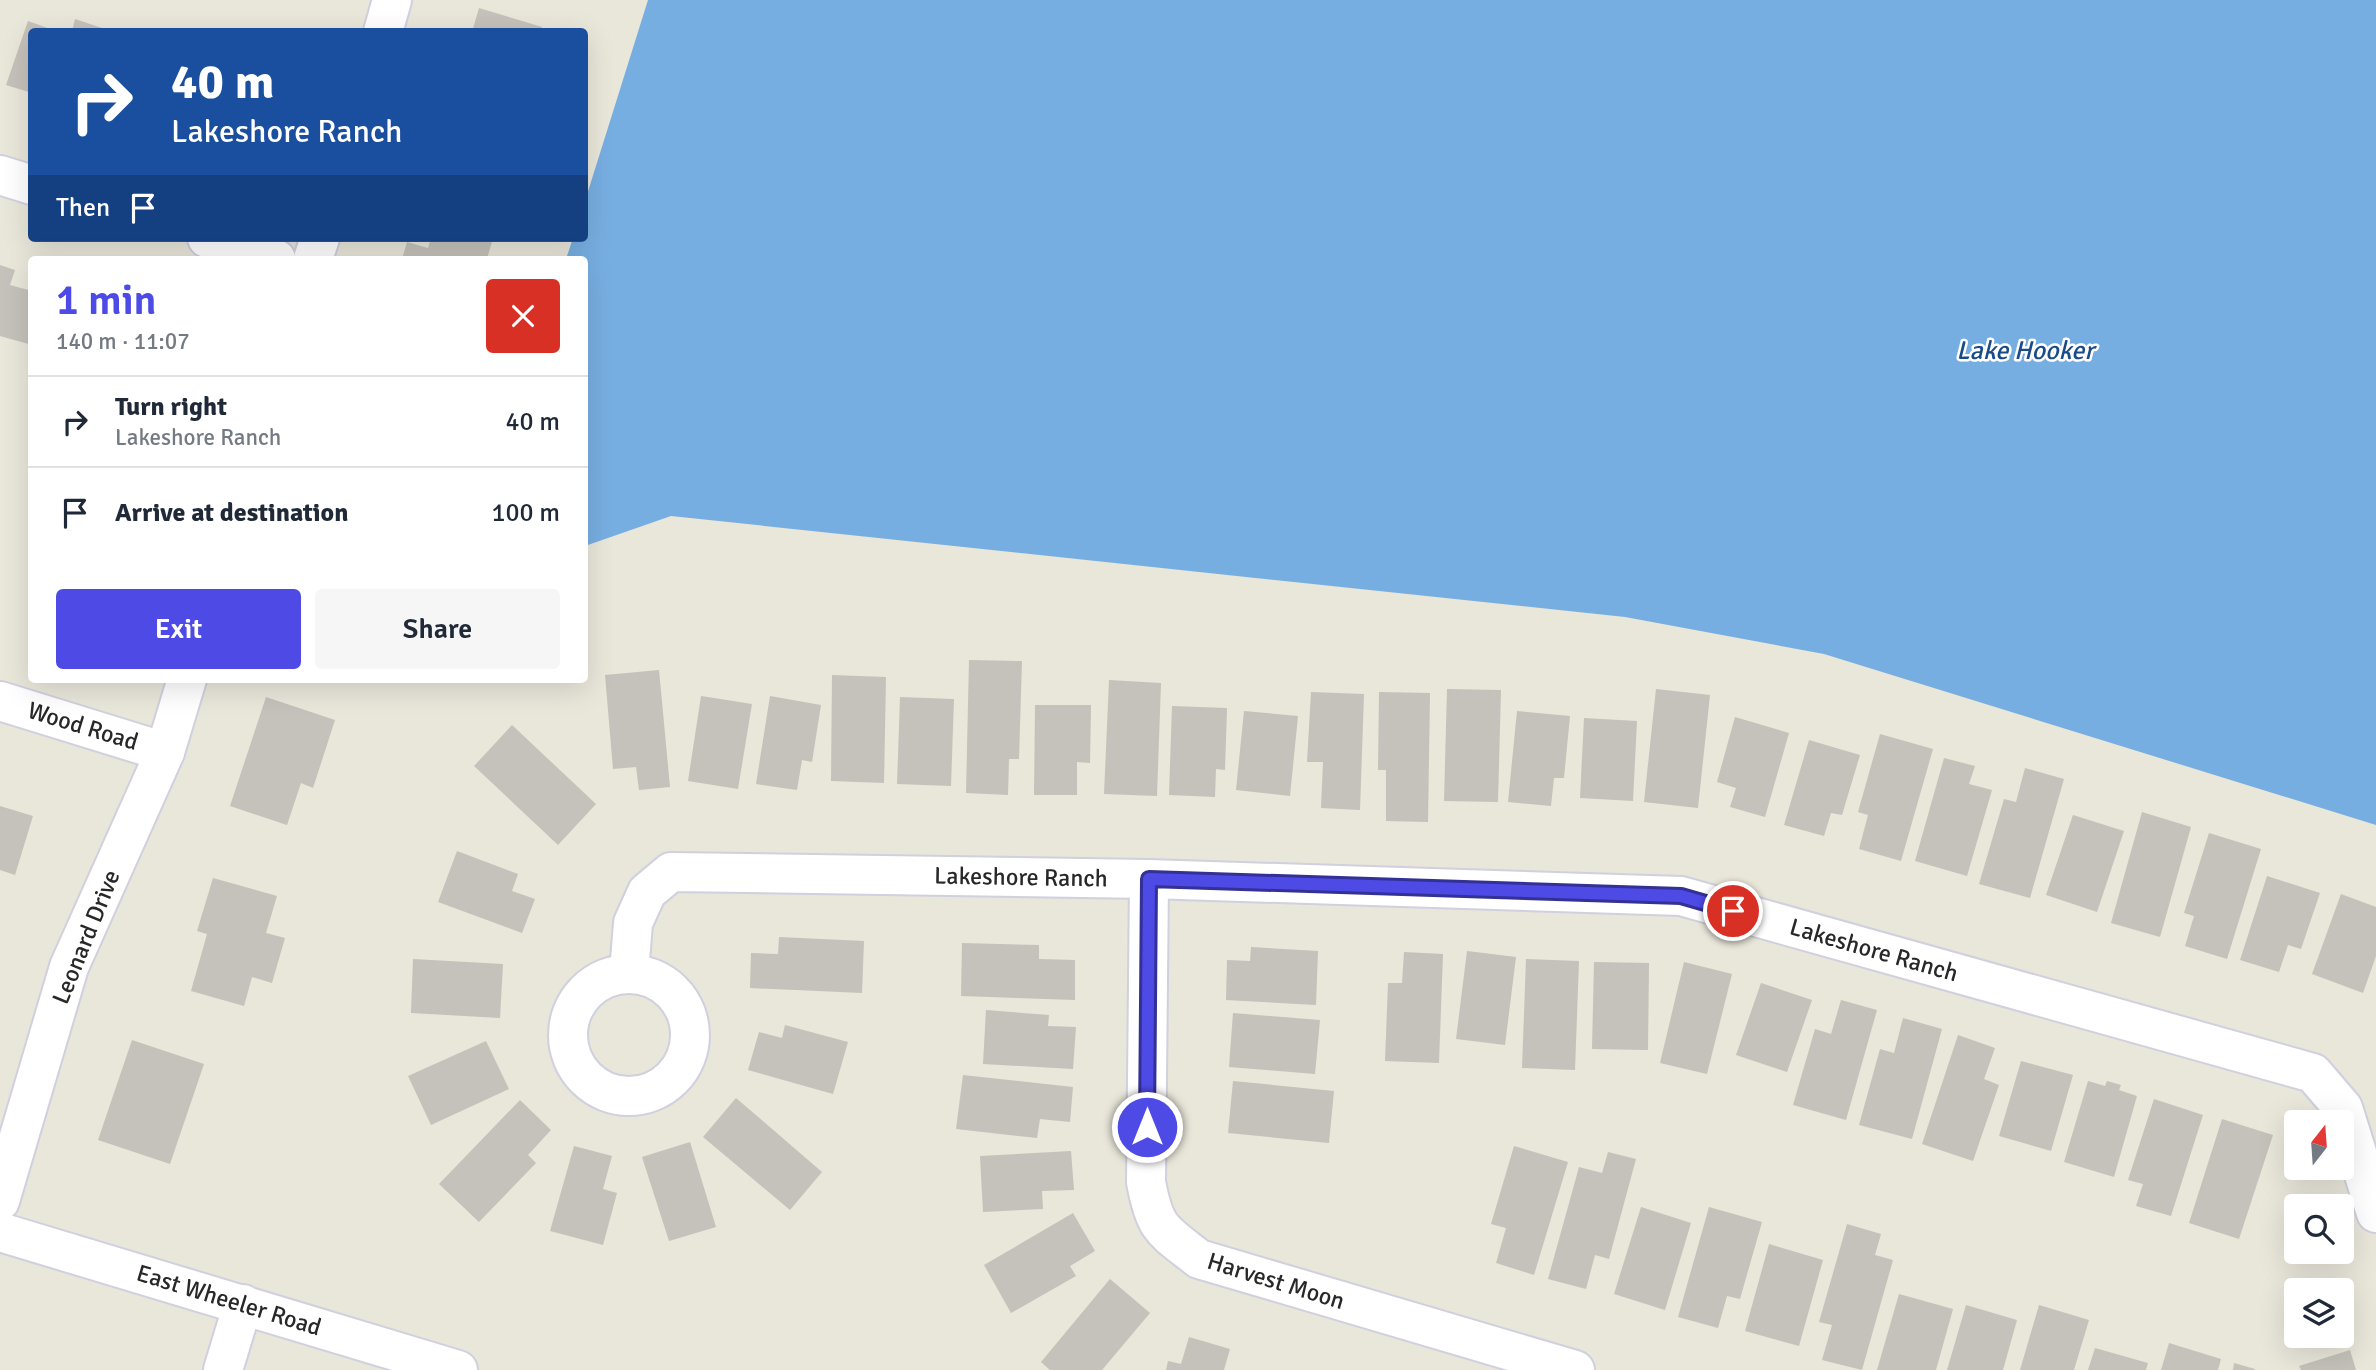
<!DOCTYPE html>
<html lang="en">
<head>
<meta charset="utf-8">
<style>
	:root { --surface:#fff; --page:#f6f6f7; --text:#1f2937; --muted:#747a83; --line:#e0e1e3; --accent:#4e4ae6 }
	body { margin:0; font-family:Signika,sans-serif; background:var(--page); color:var(--text); height:100vh; display:flex; flex-direction:column; font-size:26px; white-space:nowrap }
	* { box-sizing:border-box; margin:0 }
	p { font-size:23px; color:var(--muted) }
	.icon { flex:none; width:38px; height:38px; fill:none; stroke:currentColor; stroke-width:2; stroke-linecap:round; stroke-linejoin:round }
	.map { position:relative; flex:1; overflow:hidden }
	.details { position:absolute; left:28px; top:256px; width:560px; height:427px; display:flex; flex-direction:column; background:var(--surface); border-radius:7px; box-shadow:0 7px 28px #0002 }
	.details>* { flex:none }
	.banner { position:absolute; left:28px; top:28px; width:560px; height:214px; border-radius:7px; box-shadow:0 7px 28px #0002; background:#1a4fa0; color:#fff; overflow:hidden }
	.needle { width:46px; rotate:17deg }
	.controls { position:absolute; left:2284px; top:1110px; display:grid; gap:14px }
	.controls a { display:grid; place-items:center; width:70px; height:70px; border-radius:7px; background:var(--surface); box-shadow:0 7px 28px #0002; font-size:35px }
	.pin { position:absolute; display:grid; place-items:center; width:60px; height:60px; color:#fff; margin:-30px; border:4px solid #fff; border-radius:50%; box-shadow:0 2px 7px #0007 }
	.me { position:absolute; width:77px; margin:-38px; rotate:0deg; stroke-linejoin:round; filter:drop-shadow(0 0 5px #0008) }
	.turn { display:flex; align-items:center; gap:24px; height:147px; padding:0 28px; font-size:32px }
	.turn .icon { width:91px; height:91px; stroke-width:2.5 }
	.turn b { display:block; font-size:49px; line-height:60px }
	.then { display:flex; align-items:center; height:66px; padding:0 28px; background:#0003; gap:14px; font-size:26px }
	.round { display:grid; place-items:center; flex:none; width:74px; height:74px; border-radius:7px; background:var(--page) }
	.head { display:flex; align-items:center; justify-content:space-between; height:119px; padding:0 28px }
	h1 { font-size:42px; font-weight:600; line-height:52px; color:var(--accent) }
	.button { display:flex; gap:14px; margin-top:auto; padding:14px 28px }
	.button a { flex:1; height:80px; border-radius:7px; background:var(--accent); color:#fff; font-size:28px; font-weight:600; line-height:80px; text-align:center }
	.button a+a { background:var(--page); color:var(--text) }
	ul { padding:0; list-style:none }
	li { display:flex; align-items:center; gap:21px; height:91px; padding:0 28px; border-top:2px solid var(--line) }
	li div { flex:1 }
	li b { display:block; font-size:26px }
	li em { font-style:normal }
	.map>svg:first-child { display:block }
	.water { fill:#77aee1 }
	.building { fill:#c4c2ba }
	.lines { fill:none; stroke-linecap:round; stroke-linejoin:round }
	.street-casing { stroke:#d0d0df; stroke-width:42 }
	.secondary-casing { stroke:#d0d0df; stroke-width:42 }
	.street { stroke:#fff; stroke-width:38 }
	.secondary { stroke:#fff; stroke-width:38 }
	.route-casing { stroke:#333096; stroke-width:18 }
	.route { stroke:#4e4ae6; stroke-width:12 }
	.labels { text-anchor:middle; stroke-width:5; stroke-linejoin:round; paint-order:stroke }
	.street-label { font-size:24px; fill:#282828; stroke:#fff }
	.water-label { font-size:26px; font-style:italic; fill:#1a4b89; stroke:#fff }
</style>
</head>
<body>
<div class="map">
<svg width="2376" height="1370" viewBox="0 0 2376 1370">
	<rect width="100%" height="100%" fill="#e9e6da"/>
	<polygon class="water" points="648,0 2376,0 2376,825 1824,654 1625,617 671,516 585,546 584,259 566,259 573,238 584,238 585,201"/>
	<g class="building">
		<polygon points="479,8 542,27 541,32 472,32"/>
		<polygon points="75,19 111,31 111,32 72,32"/>
		<polygon points="28,21 56,31 32,32 32,93 6,85"/>
		<polygon points="431,238 493,238 487,259 402,259 407,242 428,248"/>
		<polygon points="0,265 15,270 10,285 32,291 32,345 0,336"/>
		<polygon points="969,660 1022,661 1019,759 1009,759 1008,795 966,793"/>
		<polygon points="659,670 670,787 639,790 636,767 613,769 605,675"/>
		<polygon points="832,675 886,677 884,783 831,781"/>
		<polygon points="1109,680 1161,683 1157,796 1104,794"/>
		<polygon points="1447,689 1501,690 1498,802 1444,801"/>
		<polygon points="1656,689 1710,695 1698,808 1644,802"/>
		<polygon points="1311,692 1364,694 1360,810 1321,808 1323,762 1307,762"/>
		<polygon points="1379,692 1430,693 1428,822 1386,821 1386,770 1378,770"/>
		<polygon points="701,696 752,704 738,789 688,781"/>
		<polygon points="770,696 821,705 812,762 802,760 797,790 756,784"/>
		<polygon points="266,697 335,720 313,788 301,783 287,825 230,806"/>
		<polygon points="900,697 954,699 951,786 897,784"/>
		<polygon points="1035,705 1091,705 1090,763 1077,762 1077,795 1034,795"/>
		<polygon points="1172,706 1227,708 1225,770 1216,769 1215,797 1169,795"/>
		<polygon points="1244,711 1298,716 1290,796 1236,790"/>
		<polygon points="1517,711 1570,716 1564,778 1554,778 1551,806 1508,802"/>
		<polygon points="1735,717 1789,733 1765,817 1730,807 1736,788 1717,782"/>
		<polygon points="1584,718 1637,721 1633,801 1580,798"/>
		<polygon points="512,725 596,804 558,845 474,766"/>
		<polygon points="1880,734 1933,749 1901,861 1859,849 1868,815 1858,812"/>
		<polygon points="1809,740 1860,755 1842,815 1831,813 1824,836 1784,825"/>
		<polygon points="1944,758 1975,766 1969,784 1992,790 1967,876 1915,861"/>
		<polygon points="2025,768 2064,779 2030,898 1979,884 2004,799 2016,802"/>
		<polygon points="0,806 33,816 15,875 0,870"/>
		<polygon points="2142,812 2191,827 2160,937 2111,923"/>
		<polygon points="2073,815 2124,831 2097,912 2046,895"/>
		<polygon points="2209,833 2261,849 2227,959 2185,946 2194,916 2184,913"/>
		<polygon points="457,851 518,874 512,891 535,899 522,933 438,902"/>
		<polygon points="2267,876 2320,893 2301,949 2288,945 2279,972 2240,960"/>
		<polygon points="213,878 277,896 266,933 285,938 272,983 252,977 244,1006 191,991 207,934 197,931"/>
		<polygon points="2341,894 2376,907 2376,956 2363,993 2312,974"/>
		<polygon points="779,937 864,941 862,993 750,988 751,953 778,954"/>
		<polygon points="962,943 1039,945 1039,959 1075,960 1075,1000 961,996"/>
		<polygon points="1251,947 1318,951 1316,1005 1226,1000 1227,960 1250,961"/>
		<polygon points="1467,951 1516,957 1505,1045 1456,1039"/>
		<polygon points="1404,952 1443,954 1439,1063 1385,1061 1388,983 1402,983"/>
		<polygon points="413,959 503,964 500,1018 411,1013"/>
		<polygon points="1526,959 1579,961 1575,1070 1522,1068"/>
		<polygon points="1594,962 1649,963 1648,1050 1592,1049"/>
		<polygon points="1684,962 1732,974 1707,1074 1660,1063"/>
		<polygon points="1761,983 1812,1000 1787,1072 1736,1055"/>
		<polygon points="1841,1000 1877,1010 1846,1120 1793,1105 1815,1029 1831,1034"/>
		<polygon points="986,1010 1049,1015 1048,1026 1076,1027 1073,1069 983,1064"/>
		<polygon points="1233,1013 1320,1020 1315,1074 1229,1067"/>
		<polygon points="1903,1018 1942,1029 1912,1139 1859,1125 1880,1049 1894,1053"/>
		<polygon points="785,1025 848,1042 833,1094 748,1070 759,1032 782,1038"/>
		<polygon points="1958,1035 1995,1048 1984,1079 1999,1085 1973,1161 1922,1144"/>
		<polygon points="132,1040 204,1064 170,1164 98,1140"/>
		<polygon points="486,1041 509,1089 431,1125 408,1076"/>
		<polygon points="2021,1061 2073,1075 2051,1151 1999,1136"/>
		<polygon points="963,1075 1073,1087 1070,1122 1040,1119 1037,1138 956,1129"/>
		<polygon points="1233,1081 1334,1091 1329,1143 1228,1133"/>
		<polygon points="2088,1081 2105,1086 2107,1081 2121,1085 2119,1090 2137,1096 2114,1177 2064,1162"/>
		<polygon points="736,1098 822,1172 790,1210 703,1137"/>
		<polygon points="2154,1099 2203,1115 2171,1216 2136,1206 2143,1184 2128,1180"/>
		<polygon points="520,1100 551,1130 528,1155 536,1163 479,1222 439,1184"/>
		<polygon points="2222,1119 2273,1135 2239,1239 2189,1223"/>
		<polygon points="690,1142 716,1227 669,1241 642,1157"/>
		<polygon points="574,1146 612,1156 603,1189 617,1193 603,1245 550,1231"/>
		<polygon points="1514,1146 1568,1162 1534,1275 1496,1263 1506,1228 1491,1224"/>
		<polygon points="1071,1151 1074,1190 1042,1191 1043,1209 983,1212 980,1156"/>
		<polygon points="1608,1152 1636,1159 1609,1259 1595,1255 1586,1289 1548,1279 1579,1167 1602,1173"/>
		<polygon points="1641,1207 1691,1223 1665,1310 1614,1294"/>
		<polygon points="1709,1207 1762,1222 1740,1299 1727,1296 1718,1328 1678,1317"/>
		<polygon points="1073,1213 1095,1251 1070,1266 1076,1276 1011,1313 984,1265"/>
		<polygon points="1847,1224 1881,1234 1875,1255 1893,1260 1862,1370 1822,1360 1832,1325 1819,1322"/>
		<polygon points="1769,1244 1823,1260 1799,1346 1745,1331"/>
		<polygon points="1110,1279 1150,1313 1102,1370 1050,1370 1041,1362"/>
		<polygon points="1899,1294 1953,1309 1936,1370 1877,1370"/>
		<polygon points="1966,1305 2017,1320 2003,1370 1947,1370"/>
		<polygon points="2039,1305 2089,1320 2074,1370 2020,1370"/>
		<polygon points="1189,1337 1230,1349 1224,1370 1166,1370 1168,1361 1181,1364"/>
		<polygon points="2169,1343 2221,1359 2218,1370 2161,1370"/>
		<polygon points="2095,1348 2148,1363 2146,1370 2088,1370"/>
		<polygon points="2350,1350 2356,1370 2301,1370 2299,1366"/>
		<polygon points="2234,1363 2255,1369 2255,1370 2233,1370"/>
	</g>
	<g class="lines">
		<defs>
			<g id="street">
				<polyline points="383,32 392,0"/>
				<polyline points="0,175 32,185"/>
				<polyline points="207,238 276,259"/>
				<polyline points="313,259 320,238"/>
				<polyline points="0,701 165,752"/>
				<path d="M 1149,879 L 1146,1182 C 1155,1230 1162,1230 1199,1259 L 1575,1370"/>
				<polyline points="629,973 633,923 647,892 671,872 1149,879 1681,896 2313,1073 2343,1108 2376,1213"/>
				<circle cx="629" cy="1035" r="61"/>
				<polyline points="0,1201 69,967 165,752 187,679"/>
			</g>
			<g id="secondary">
				<polyline points="0,1232 458,1370"/>
				<polyline points="223,1370 243,1304"/>
			</g>
		</defs>
		<use href="#street" class="street-casing"/>
		<use href="#secondary" class="secondary-casing"/>
		<use href="#street" class="street"/>
		<use href="#secondary" class="secondary"/>
	</g>
	<g class="lines">
		<defs>
			<polyline id="route" points="1147,1127 1149,879 1681,896 1733,911"/>
		</defs>
		<use href="#route" class="route-casing"/>
		<use href="#route" class="route"/>
	</g>
	<g class="labels">
		<g class="street-label">
			<text transform="translate(83 726) rotate(17)" y="8">Wood Road</text>
			<text transform="translate(1021 877) rotate(1)" y="8">Lakeshore Ranch</text>
			<text transform="translate(86 937) rotate(-68)" y="8">Leonard Drive</text>
			<text transform="translate(1874 950) rotate(16)" y="8">Lakeshore Ranch</text>
			<text transform="translate(1276 1281) rotate(17)" y="8">Harvest Moon</text>
			<text transform="translate(229 1300) rotate(17)" y="8">East Wheeler Road</text>
		</g>
		<g class="water-label">
			<text x="2025" y="359">Lake Hooker</text>
		</g>
	</g>
</svg>
<div class="controls">
<a><svg class="needle" viewBox="-14 -14 28 28"><path d="M0-13l5 13h-10z" fill="#e53935"/><path d="M0 13l5-13h-10z" fill="#747a83"/></svg></a>
<a><svg class="icon" aria-label="search" viewBox="0 0 24 24"><circle cx="10" cy="10" r="6"/><path d="M15 15l6 6"/></svg></a>
<a><svg class="icon" aria-label="layers" viewBox="0 0 24 24"><path d="M12 4l9 5-9 5-9-5zM3 14l9 5 9-5"/></svg></a>
</div>
<div class="pin" style="left:1733px;top:911px;background:#d93025"><svg class="icon" aria-label="arrive" viewBox="0 0 24 24"><path d="M6 21V4h12l-3 4 3 4H6"/></svg></div>
<svg class="me" style="left:1147px;top:1127px" viewBox="-20 -20 40 40"><circle r="17" fill="#4e4ae6" stroke="#fff" stroke-width="3"/><path d="M0-11L8 9 0 5-8 9z" fill="#fff"/></svg>
<div class="banner">
<div class="turn"><svg class="icon" aria-label="right" viewBox="0 0 24 24"><path d="M7 20v-9h11M14 6l5 5-5 5"/></svg><div><b>40 m</b>Lakeshore Ranch</div></div>
<div class="then">Then<svg class="icon" aria-label="arrive" viewBox="0 0 24 24"><path d="M6 21V4h12l-3 4 3 4H6"/></svg></div>
</div>
<section class="details">
<div class="head"><div><h1>1 min</h1><p>140 m · 11:07</p></div><a class="round" style="background:#d93025;color:#fff"><svg class="icon" aria-label="close" viewBox="0 0 24 24"><path d="M6 6l12 12M18 6L6 18"/></svg></a></div>
<ul>
<li><svg class="icon" aria-label="right" viewBox="0 0 24 24"><path d="M7 20v-9h11M14 6l5 5-5 5"/></svg><div><b>Turn right</b><p>Lakeshore Ranch</p></div><em>40 m</em></li>
<li><svg class="icon" aria-label="arrive" viewBox="0 0 24 24"><path d="M6 21V4h12l-3 4 3 4H6"/></svg><div><b>Arrive at destination</b></div><em>100 m</em></li>
</ul>
<div class="button"><a>Exit</a><a>Share</a></div>
</section>
</div>
</body>
</html>
